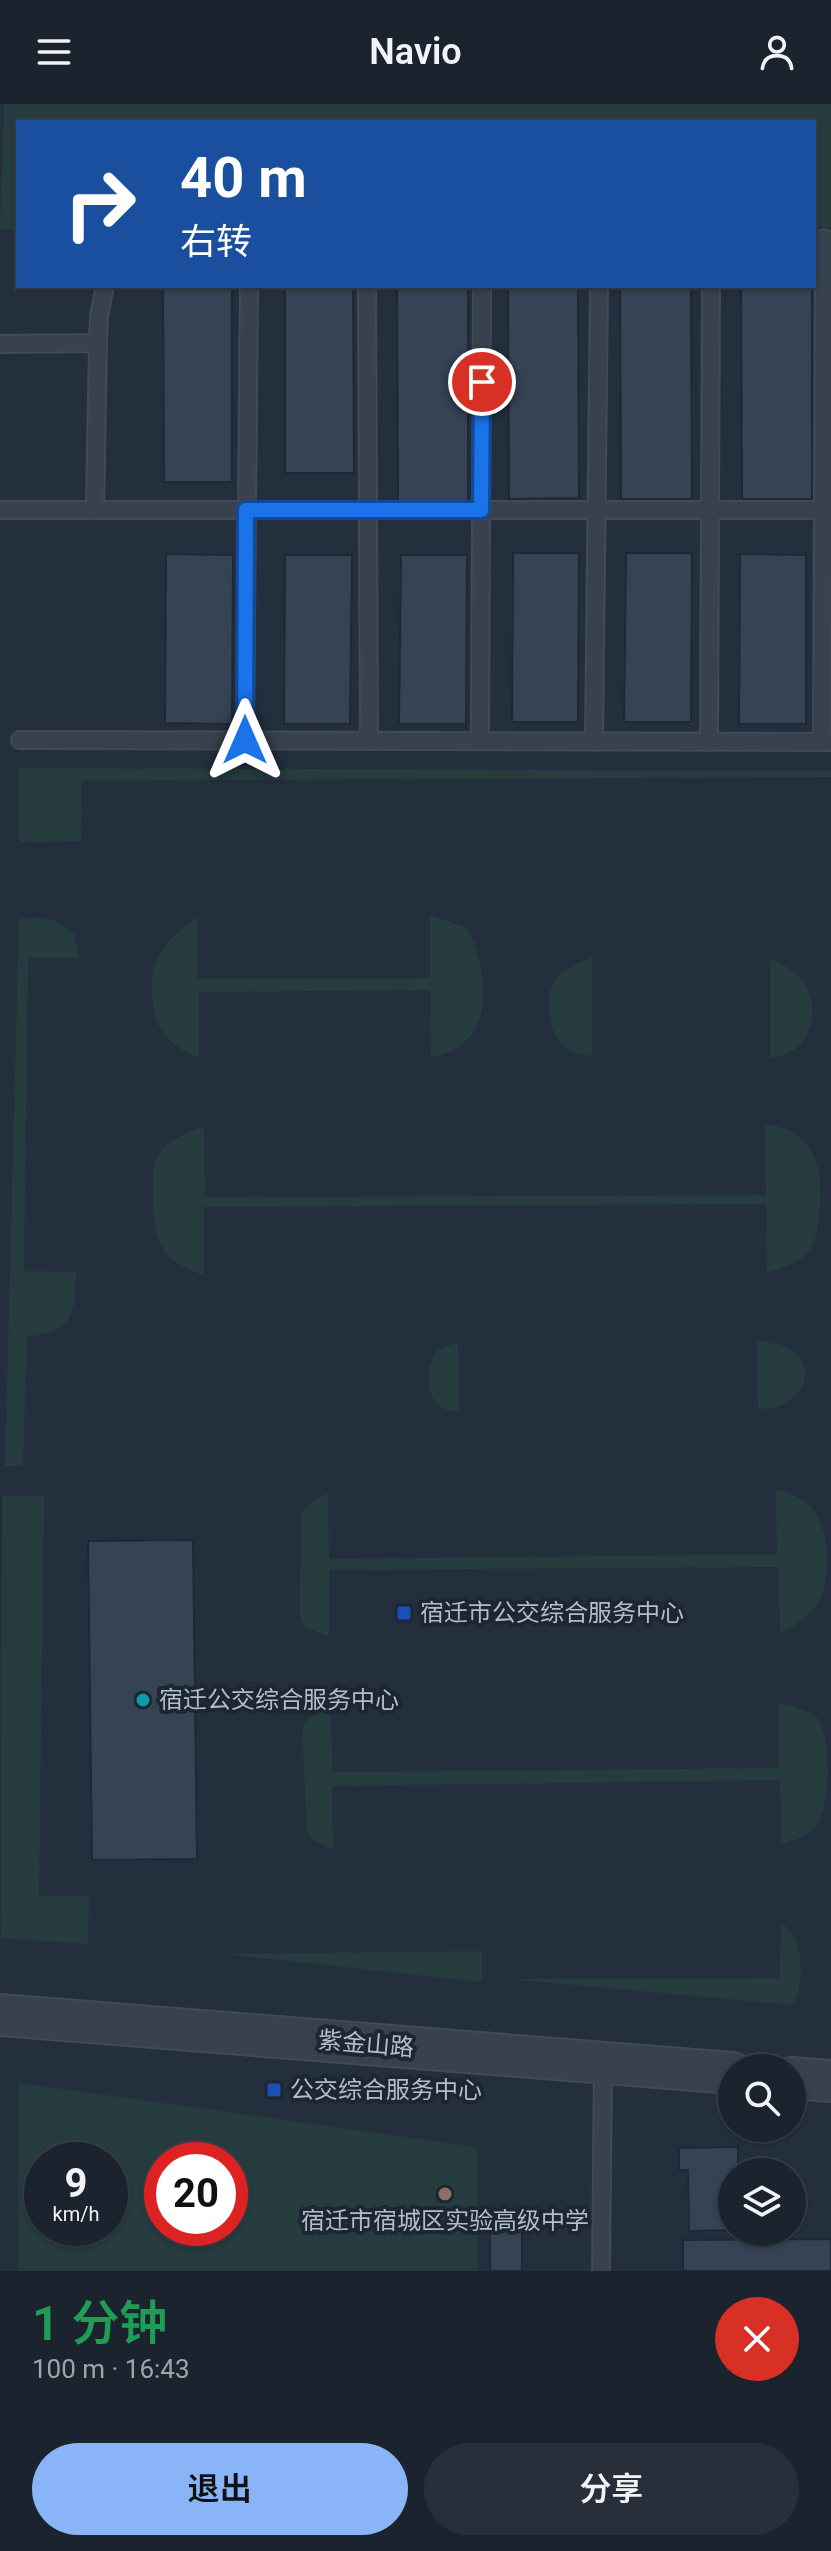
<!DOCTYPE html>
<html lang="zh">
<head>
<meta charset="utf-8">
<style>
	:root { --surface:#1b232e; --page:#282f3a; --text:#f1f3f6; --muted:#a0a4aa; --line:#39404a; --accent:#8ab4f8 }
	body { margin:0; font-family:Roboto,"Noto Sans SC",sans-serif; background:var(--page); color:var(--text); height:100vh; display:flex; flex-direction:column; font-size:30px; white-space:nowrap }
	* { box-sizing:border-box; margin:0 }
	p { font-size:26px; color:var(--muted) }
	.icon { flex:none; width:44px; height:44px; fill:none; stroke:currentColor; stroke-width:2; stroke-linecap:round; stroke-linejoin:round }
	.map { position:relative; height:2167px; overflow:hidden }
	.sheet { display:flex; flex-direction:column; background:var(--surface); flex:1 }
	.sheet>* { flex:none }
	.hud { position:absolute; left:16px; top:16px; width:800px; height:168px; border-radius:0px; box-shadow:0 2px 6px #0004,0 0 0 2px var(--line); background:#1a4fa0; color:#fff; overflow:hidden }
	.controls { position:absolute; left:718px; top:1950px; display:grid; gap:16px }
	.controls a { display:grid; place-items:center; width:88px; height:88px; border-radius:50%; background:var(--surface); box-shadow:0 2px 6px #0004,0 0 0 2px var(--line); font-size:40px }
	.speed { position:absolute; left:24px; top:2038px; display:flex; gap:16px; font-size:40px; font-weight:700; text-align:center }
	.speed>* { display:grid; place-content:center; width:104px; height:104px; border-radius:50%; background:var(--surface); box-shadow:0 2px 6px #0004,0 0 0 2px var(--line); line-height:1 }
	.speed small { font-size:20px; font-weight:400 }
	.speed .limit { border:12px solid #d22; background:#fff; color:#111 }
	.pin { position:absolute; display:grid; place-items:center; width:68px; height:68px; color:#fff; margin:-34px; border:4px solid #fff; border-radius:50%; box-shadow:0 2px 8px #0007 }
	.me { position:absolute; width:88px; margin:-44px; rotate:0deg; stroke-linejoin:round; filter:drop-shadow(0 0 6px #0008) }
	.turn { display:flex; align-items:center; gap:28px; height:168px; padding:0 32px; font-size:36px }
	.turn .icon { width:104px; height:104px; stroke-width:2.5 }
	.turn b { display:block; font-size:56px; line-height:68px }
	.round { display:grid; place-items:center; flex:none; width:84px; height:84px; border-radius:42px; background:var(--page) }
	.summary { display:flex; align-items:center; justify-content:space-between; height:136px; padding:0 32px }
	h1 { font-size:48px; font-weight:600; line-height:60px; color:#1e9e55 }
	.button { display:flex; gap:16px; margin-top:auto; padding:16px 32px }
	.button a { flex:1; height:92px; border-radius:48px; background:var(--accent); color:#111; font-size:32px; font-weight:600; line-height:92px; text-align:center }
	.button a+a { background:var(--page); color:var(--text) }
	header { display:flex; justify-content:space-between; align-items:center; height:104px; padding:0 32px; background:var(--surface); font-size:36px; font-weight:600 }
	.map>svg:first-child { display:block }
	.green { fill:#263c3f; fill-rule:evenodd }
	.building { fill:#364354; stroke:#1f2835; stroke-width:2 }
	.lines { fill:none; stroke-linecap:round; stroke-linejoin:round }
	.service-casing { stroke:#414a57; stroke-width:20 }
	.tertiary-casing { stroke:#414a57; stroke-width:44 }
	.service { stroke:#38414e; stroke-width:16 }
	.tertiary { stroke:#38414e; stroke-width:40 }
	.route-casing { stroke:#114b97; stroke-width:20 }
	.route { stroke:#1a73e8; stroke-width:14 }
	.transit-dot { fill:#1a4fb4; stroke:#1d2633; stroke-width:3 }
	.culture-dot { fill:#0f9aa8; stroke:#1d2633; stroke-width:3 }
	.education-dot { fill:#8d6e63; stroke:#1d2633; stroke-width:3 }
	.labels { text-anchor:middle; stroke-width:8; stroke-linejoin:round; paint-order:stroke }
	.poi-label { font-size:24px; fill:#b4bcc9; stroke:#1d2633; text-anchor:start }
	.street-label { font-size:24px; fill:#b4bcc9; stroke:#1d2633 }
</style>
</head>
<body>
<header><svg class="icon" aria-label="menu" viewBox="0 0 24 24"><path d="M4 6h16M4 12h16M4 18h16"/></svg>Navio<svg class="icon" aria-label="person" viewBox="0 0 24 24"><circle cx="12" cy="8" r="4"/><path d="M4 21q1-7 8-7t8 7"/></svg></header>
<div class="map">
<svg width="831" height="2167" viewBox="0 0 831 2167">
	<rect width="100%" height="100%" fill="#242f3e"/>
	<g class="green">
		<polygon points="4,0 831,0 831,123 814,123 814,18 18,18 18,126 0,126"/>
		<polygon points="18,664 831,667 831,673 82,677 81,737 19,738"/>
		<path d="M 430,811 L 467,824 C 491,869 496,944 431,953 L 430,886 L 199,888 L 199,954 C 188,949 177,943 168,935 C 157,924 154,909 152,895 C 148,855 167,835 197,813 L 198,875 L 430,874 Z"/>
		<path d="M 43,814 L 54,816 L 74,830 L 79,854 L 28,854 L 24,1167 L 76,1168 C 74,1212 75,1226 27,1233 L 23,1362 L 5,1362 L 19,815 Z"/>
		<path d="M 592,853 L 592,952 C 585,951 574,950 568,946 C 548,932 543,896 555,876 C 563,864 579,859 592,853 Z"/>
		<path d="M 770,854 C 781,860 794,866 802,876 C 819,897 815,936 789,949 C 784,952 776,953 770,954 Z"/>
		<path d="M 765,1020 C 816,1026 824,1064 819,1109 C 818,1120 817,1136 810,1145 C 799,1160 784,1164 767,1168 L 766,1100 L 204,1103 L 204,1171 C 158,1158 153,1134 153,1090 C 153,1075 151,1060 161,1047 C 171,1034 189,1029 204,1022 L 205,1093 L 766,1091 Z"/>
		<path d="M 757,1237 C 769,1239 783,1239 793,1247 C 817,1265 802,1297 776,1303 C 771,1305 764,1305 758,1305 Z"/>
		<path d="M 458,1239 L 459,1307 C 452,1306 444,1306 439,1302 C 425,1290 425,1257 439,1246 C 444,1242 452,1241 458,1239 Z"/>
		<path d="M 776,1385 C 789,1389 800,1393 810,1402 C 831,1424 831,1472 819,1498 C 811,1513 794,1522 780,1529 L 778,1463 L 329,1466 L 329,1532 L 304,1523 L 300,1510 L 301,1414 C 305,1399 314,1396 328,1390 L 329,1455 L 777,1450 Z"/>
		<polygon points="2,1392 44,1392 39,1792 89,1792 88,1840 1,1834"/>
		<path d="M 779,1599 C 793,1603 810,1605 819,1616 C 831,1638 831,1704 815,1723 C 806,1733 794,1736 782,1740 L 780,1676 L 332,1682 L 333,1746 L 312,1736 L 307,1727 L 302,1625 L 307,1615 L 331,1603 L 332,1668 L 779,1664 Z"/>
		<path d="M 781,1818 C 785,1823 791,1827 794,1833 C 803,1850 804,1886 792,1901 L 507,1875 L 780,1874 Z"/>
		<polygon points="482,1847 482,1878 225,1850"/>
		<path d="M 19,1979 L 477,2043 L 478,2167 L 18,2167 ZM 42,2056 L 110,2056 L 110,2124 L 42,2124 ZM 162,2056 L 230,2056 L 230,2124 L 162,2124 Z"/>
	</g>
	<g class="building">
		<polygon points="163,182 232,182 232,378 164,378"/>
		<polygon points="285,182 353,182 354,369 285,369"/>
		<polygon points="397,182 468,182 468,397 398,397"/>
		<polygon points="508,182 578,182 579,394 509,395"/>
		<polygon points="620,182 691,182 692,395 621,395"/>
		<polygon points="741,182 812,182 812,395 742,395"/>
		<polygon points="513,449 579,449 578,618 512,618"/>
		<polygon points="626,449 692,449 691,618 624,618"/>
		<polygon points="166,450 233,451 232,620 165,619"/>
		<polygon points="740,450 806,451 806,620 739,620"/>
		<polygon points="285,451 352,451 350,620 284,620"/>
		<polygon points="401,451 467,451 466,620 399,620"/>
		<polygon points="193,1436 197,1755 92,1756 88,1437"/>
		<polygon points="738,2043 738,2065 730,2065 731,2126 689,2127 688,2066 679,2066 679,2044"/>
		<rect x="490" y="2110" width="32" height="57"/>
		<polygon points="831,2135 831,2167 683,2167 683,2136"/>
	</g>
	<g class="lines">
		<defs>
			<g id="service">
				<polyline points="367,182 369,637"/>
				<polyline points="0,240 98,239"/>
				<polyline points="0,406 831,406"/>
				<polyline points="95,406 98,239 99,212 105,182"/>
				<polyline points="20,636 831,638"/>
				<polyline points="245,636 249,182"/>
				<polyline points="480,637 482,182"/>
				<polyline points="594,638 599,182"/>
				<polyline points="709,638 711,182"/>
				<polyline points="822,638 824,134"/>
				<polyline points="601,2167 603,1959"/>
			</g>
			<g id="tertiary">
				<polyline points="0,1911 732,1969"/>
				<polyline points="792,1974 831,1977"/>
			</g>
		</defs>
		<use href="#service" class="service-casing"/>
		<use href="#tertiary" class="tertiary-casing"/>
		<use href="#service" class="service"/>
		<use href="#tertiary" class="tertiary"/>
	</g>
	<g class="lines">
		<defs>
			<polyline id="route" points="245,636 246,406 481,406 482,278"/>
		</defs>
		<use href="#route" class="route-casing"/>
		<use href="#route" class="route"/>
	</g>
	<g class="transit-dot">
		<rect x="396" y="1501" width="16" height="16" rx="4"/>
		<rect x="266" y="1978" width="16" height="16" rx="4"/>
	</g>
	<circle class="culture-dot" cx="143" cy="1596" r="8"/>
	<circle class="education-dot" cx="445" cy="2090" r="8"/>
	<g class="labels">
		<g class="poi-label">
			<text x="420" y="1517">宿迁市公交综合服务中心</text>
			<text x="159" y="1604">宿迁公交综合服务中心</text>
			<text x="290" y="1994">公交综合服务中心</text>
			<text x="445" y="2125" text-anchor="middle">宿迁市宿城区实验高级中学</text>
		</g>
		<g class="street-label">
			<text transform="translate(366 1940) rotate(5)" y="8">紫金山路</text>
		</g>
	</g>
</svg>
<div class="controls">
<a><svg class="icon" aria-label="search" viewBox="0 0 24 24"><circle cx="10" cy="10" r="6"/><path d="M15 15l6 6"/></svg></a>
<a><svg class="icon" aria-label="layers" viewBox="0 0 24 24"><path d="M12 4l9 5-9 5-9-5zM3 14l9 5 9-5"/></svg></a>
</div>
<div class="speed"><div>9<small>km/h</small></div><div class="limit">20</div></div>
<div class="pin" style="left:482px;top:278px;background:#d93025"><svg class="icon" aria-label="arrive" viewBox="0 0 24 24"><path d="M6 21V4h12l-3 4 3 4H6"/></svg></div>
<svg class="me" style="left:245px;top:636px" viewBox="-20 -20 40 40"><path d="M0-17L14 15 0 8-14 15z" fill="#1a73e8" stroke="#fff" stroke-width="4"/></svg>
<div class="hud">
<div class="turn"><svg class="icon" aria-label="right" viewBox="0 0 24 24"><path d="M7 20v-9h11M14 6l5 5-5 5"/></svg><div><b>40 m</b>右转</div></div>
</div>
</div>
<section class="sheet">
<div class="summary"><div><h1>1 分钟</h1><p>100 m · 16:43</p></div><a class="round" style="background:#d93025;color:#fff"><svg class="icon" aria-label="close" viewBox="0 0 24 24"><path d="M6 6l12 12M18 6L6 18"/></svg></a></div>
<div class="button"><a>退出</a><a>分享</a></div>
</section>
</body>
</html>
